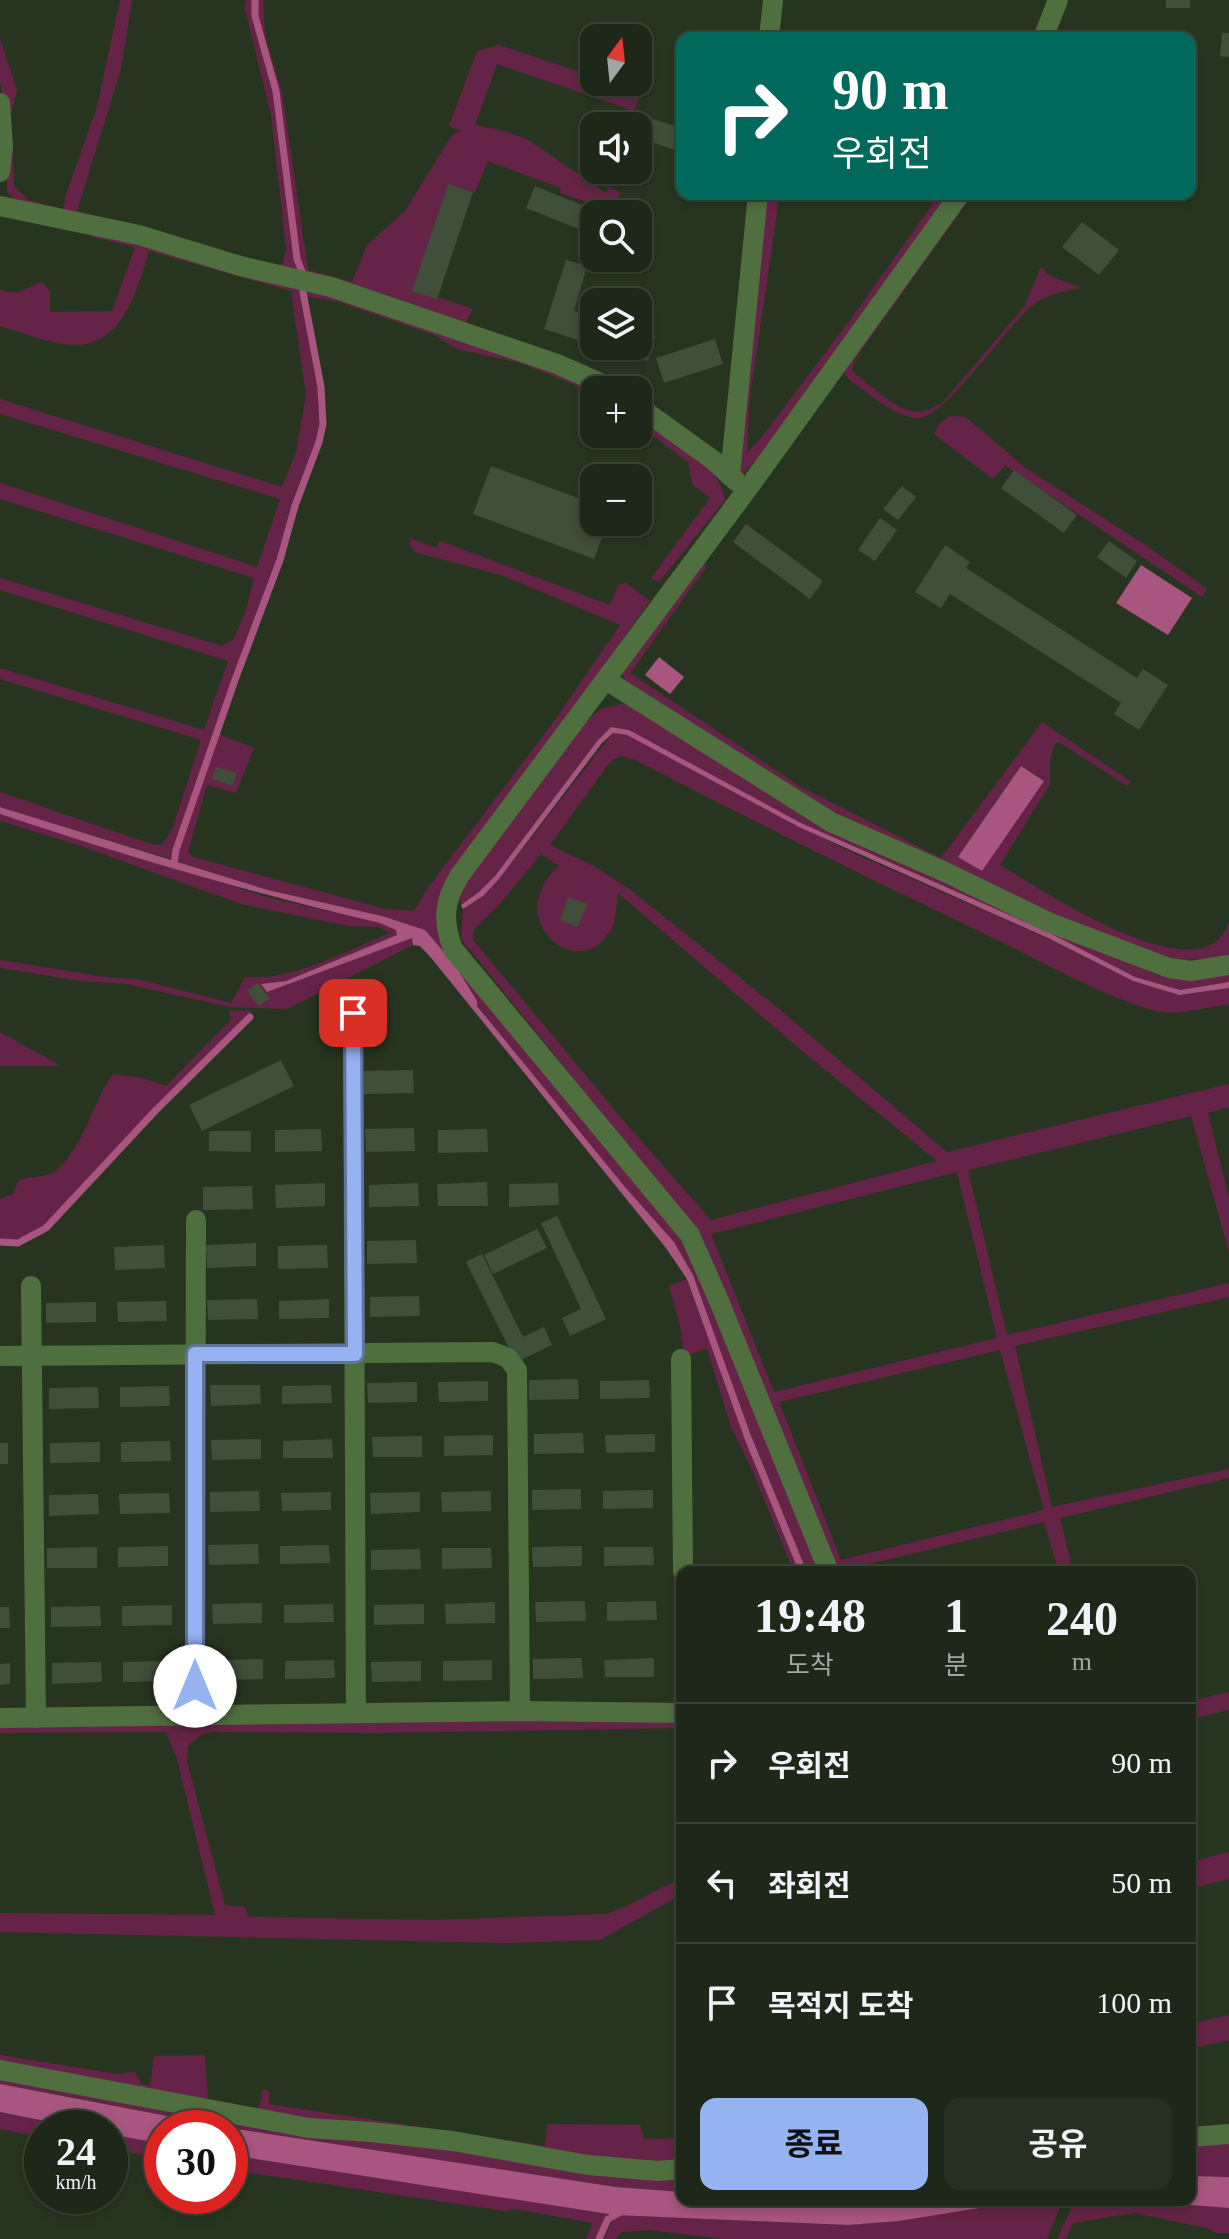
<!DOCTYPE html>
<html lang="ko">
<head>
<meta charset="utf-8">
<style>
	:root { --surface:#1d2818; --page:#253021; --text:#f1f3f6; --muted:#a0a6a2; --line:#3b4437; --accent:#95b2f1 }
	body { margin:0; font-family:"Times New Roman","Noto Sans KR",serif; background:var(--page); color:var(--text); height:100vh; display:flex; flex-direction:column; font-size:30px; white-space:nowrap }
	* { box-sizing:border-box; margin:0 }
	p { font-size:26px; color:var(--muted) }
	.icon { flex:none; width:44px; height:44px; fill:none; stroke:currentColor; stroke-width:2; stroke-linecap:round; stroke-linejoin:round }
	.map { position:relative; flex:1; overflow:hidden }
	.details { position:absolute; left:676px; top:1566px; width:520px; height:640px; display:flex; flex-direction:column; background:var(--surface); border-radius:16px; box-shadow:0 4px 12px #0003,0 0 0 2px var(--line) }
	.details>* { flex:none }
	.hud { position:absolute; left:676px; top:32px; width:520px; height:168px; border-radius:16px; box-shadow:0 4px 12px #0003,0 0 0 2px var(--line); background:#00695c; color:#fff; overflow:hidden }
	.needle { width:52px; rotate:15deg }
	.fabs { position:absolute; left:580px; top:24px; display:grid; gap:16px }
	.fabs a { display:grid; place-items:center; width:72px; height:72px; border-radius:16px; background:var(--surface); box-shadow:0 4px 12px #0003,0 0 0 2px var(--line); font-size:40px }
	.speed { position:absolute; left:24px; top:2110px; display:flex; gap:16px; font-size:40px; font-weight:700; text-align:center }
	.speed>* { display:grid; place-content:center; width:104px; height:104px; border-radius:50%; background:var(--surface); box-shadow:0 4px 12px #0003,0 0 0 2px var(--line); line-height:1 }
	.speed small { font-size:20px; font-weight:400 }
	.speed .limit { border:12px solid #d22; background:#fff; color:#111 }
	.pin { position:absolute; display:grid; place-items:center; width:68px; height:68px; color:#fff; margin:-34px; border-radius:16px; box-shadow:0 4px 12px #0006 }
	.me { position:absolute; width:88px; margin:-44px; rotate:0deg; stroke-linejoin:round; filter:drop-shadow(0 0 6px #0008) }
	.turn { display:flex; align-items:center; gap:28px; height:168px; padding:0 24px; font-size:36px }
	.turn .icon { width:104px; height:104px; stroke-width:2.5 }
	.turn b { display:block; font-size:56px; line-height:68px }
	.eta { display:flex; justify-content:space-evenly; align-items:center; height:136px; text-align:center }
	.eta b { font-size:48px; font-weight:700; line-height:56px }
	.action { display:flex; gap:16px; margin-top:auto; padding:16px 24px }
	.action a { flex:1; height:92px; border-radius:16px; background:var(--accent); color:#111; font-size:32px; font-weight:700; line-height:92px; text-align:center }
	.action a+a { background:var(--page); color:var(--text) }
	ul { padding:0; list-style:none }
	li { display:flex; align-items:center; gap:24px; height:120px; padding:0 24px; border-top:2px solid var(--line) }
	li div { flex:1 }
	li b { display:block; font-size:30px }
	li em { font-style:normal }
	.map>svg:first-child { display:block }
	.green { fill:#652447; fill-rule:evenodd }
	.water { fill:#a85580 }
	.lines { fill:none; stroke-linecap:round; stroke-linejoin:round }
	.stream { stroke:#a85580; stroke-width:7 }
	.building { fill:#404f39 }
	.minor { stroke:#506f3f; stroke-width:20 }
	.route-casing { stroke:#61749d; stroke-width:20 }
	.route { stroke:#95b2f1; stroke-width:14 }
</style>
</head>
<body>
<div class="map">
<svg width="1229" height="2239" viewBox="0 0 1229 2239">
	<rect width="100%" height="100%" fill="#273520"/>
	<g class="green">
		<polygon points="120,0 132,0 121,69 77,211 273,266 283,264 286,248 271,115 245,9 246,0 253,0 253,16 274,92 295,259 301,274 17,201 7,192 4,105 0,81 0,39 17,90 11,114 14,186 28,200 63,209 66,194 97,107"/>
		<polygon points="257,0 263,0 265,37 282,92 308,270 352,282 367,245 405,211 452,135 461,131 449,126 477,51 499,45 594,77 594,82 607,82 641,93 634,111 497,64 475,125 504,131 527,139 606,193 609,187 621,192 614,211 560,193 561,188 488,161 475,192 448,184 413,289 473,309 465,324 305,275 299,258 278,91 256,16"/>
		<polygon points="762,194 778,194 777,213 750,397 747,452 762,437 853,316 940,194 952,194 756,460 742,475 737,474"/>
		<path d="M 968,194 L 973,194 L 855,359 L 852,370 L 856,375 C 886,395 908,429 944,401 L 1024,307 L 1041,267 L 1050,276 L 1081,288 C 1065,291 1047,294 1034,304 C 1008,323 944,422 916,418 C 893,415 870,394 852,382 L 845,375 L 843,369 Z"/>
		<path d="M 93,231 L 335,295 L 557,370 L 594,390 L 594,393 L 521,363 L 457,349 L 434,335 L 339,302 L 306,296 L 305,291 L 302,292 L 320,387 L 321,423 L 317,442 L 293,505 L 279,560 L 233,679 L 174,849 L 174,860 L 0,807 L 0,792 L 154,845 L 162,845 L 173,827 L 201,740 L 0,679 L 0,668 L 204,730 L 228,661 L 0,590 L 0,578 L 222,646 L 234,639 L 246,610 L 254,578 L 0,499 L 0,483 L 257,567 L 280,499 L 0,414 L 0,399 L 282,487 L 296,452 L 306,395 L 291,291 L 149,251 C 137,289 124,346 73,345 C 52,344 21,332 0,326 L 0,290 L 16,293 L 42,282 L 50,292 L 50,312 L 112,311 L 135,247 L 92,237 Z"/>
		<path d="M 638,416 C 665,436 721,464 725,500 L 659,582 L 651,578 L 710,498 L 692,484 L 688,462 L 638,425 Z"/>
		<polygon points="950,416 966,417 1024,467 1150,548 1207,589 1202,597 1005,465 993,479 934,434 939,424"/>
		<polygon points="410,538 436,548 440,541 610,605 618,585 626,583 650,601 439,896 436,922 443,943 688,1247 820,1572 807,1572 750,1433 693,1275 674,1242 625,1187 524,1064 477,1005 425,930 382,916 268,890 177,861 179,844 218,734 254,748 236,793 207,785 188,852 193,857 385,909 414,911 427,889 555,720 620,625 504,576 415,552 410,545"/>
		<path d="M 705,562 L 705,569 L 630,673 L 801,787 L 941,858 L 1042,722 L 1131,782 L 1127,786 L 1059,742 L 1054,745 L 1050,761 L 1050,784 L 1000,865 C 1040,888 1206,1002 1229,921 L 1229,957 L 1182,960 L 1141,952 L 992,886 L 790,791 L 630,684 L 623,678 L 623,671 ZM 1021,766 L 1044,780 L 981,871 L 959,856 Z"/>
		<polygon points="620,704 630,705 805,815 1155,974 1169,978 1229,973 1229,982 1180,990 1135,977 1050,933 801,823 629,730 611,727 598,740 495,876 479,892 461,905 460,899 467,880 586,721 601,709"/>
		<path d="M 613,733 L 627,735 L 844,849 L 1047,938 L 1133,981 L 1179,995 L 1229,988 L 1229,1005 C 1202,1006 1179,1018 1151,1010 C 1095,993 1038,959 985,934 C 867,878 751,820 635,760 L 620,756 L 610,762 L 550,845 L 594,866 L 632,891 L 779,1009 L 947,1152 L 1229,1084 L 1229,1107 L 1208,1113 L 1229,1198 L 1229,1252 L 1191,1116 L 968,1170 L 1007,1335 L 1229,1283 L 1229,1297 L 1015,1346 L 1052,1507 L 1229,1469 L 1229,1478 L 1060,1518 L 1073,1572 L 1059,1572 L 1044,1522 L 848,1569 L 849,1572 L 838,1572 L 685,1216 L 461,939 L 463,909 L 483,896 L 499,879 ZM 541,854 L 559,866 C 499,919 580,987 611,929 C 617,918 616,904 618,893 L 801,1050 L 937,1161 L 711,1220 L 628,1126 L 473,940 L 474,929 L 498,906 ZM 957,1172 L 997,1338 L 774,1392 L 711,1234 ZM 1000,1350 L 1044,1510 L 841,1560 L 779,1402 Z"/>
		<path d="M 0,814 L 267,897 L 380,923 L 396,929 L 397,935 L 286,981 L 262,984 L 267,992 L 407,937 L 412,938 L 413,945 L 287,1009 L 230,1007 L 127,984 L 81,981 L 0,968 L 0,960 L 111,978 L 136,979 L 231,1003 L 245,977 C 295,981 345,951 390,933 L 380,927 L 348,926 L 241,904 L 78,845 L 0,821 Z"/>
		<path d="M 252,1010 L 249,1015 L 155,1109 L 45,1227 C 30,1238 18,1241 0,1241 L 0,1199 L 13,1194 L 18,1181 C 29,1175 43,1179 54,1172 C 82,1152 93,1101 113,1074 L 143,1078 L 166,1086 L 231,1020 L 229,1011 Z"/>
		<polygon points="0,1032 61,1066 0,1066"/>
		<polygon points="687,1279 745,1440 799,1572 794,1572 751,1468 731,1427 707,1349 684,1356 680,1325 669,1286"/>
		<polygon points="1229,1692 1229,1710 1190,1719 1190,1701"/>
		<path d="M 682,1720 L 682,1728 L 376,1733 L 212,1732 L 201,1735 L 188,1746 L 187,1761 L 225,1905 L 245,1907 L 249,1917 L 435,1920 L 606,1914 C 632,1906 655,1889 682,1879 L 682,1894 L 600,1940 L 506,1943 L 0,1932 L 0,1913 L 215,1915 L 177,1759 L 166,1732 L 0,1733 L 0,1725 Z"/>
		<polygon points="1229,1852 1229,1879 1190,1889 1190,1862"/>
		<polygon points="1229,2015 1229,2040 1190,2049 1190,2024"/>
		<polygon points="0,2055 117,2074 135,2072 141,2084 150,2086 154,2056 205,2055 208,2100 0,2068"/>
		<polygon points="0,2073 682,2172 682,2192 616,2187 258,2133 0,2084"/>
		<polygon points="263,2089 269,2091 269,2104 545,2146 547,2124 640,2125 644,2139 682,2138 682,2165 654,2166 257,2115"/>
		<polygon points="0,2112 80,2128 42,2128 42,2137 0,2129"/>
		<polygon points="110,2134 162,2144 162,2158 110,2149"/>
		<polygon points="1229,2138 1229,2177 1190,2176 1190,2140"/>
		<polygon points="230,2155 558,2205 608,2214 595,2239 586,2239 593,2223 515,2209 505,2211 230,2170"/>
		<polygon points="1028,2200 1059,2200 1061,2205 1047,2239 722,2239 650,2230 622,2232 615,2239 604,2239 615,2215 848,2225 899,2221"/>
		<polygon points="1075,2200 1127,2200 1229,2208 1229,2233 1216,2233 1207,2228 1134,2213 1073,2223 1066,2239 1057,2239"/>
	</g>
	<g class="water">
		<polygon points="1141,565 1192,598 1168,635 1116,603"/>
		<polygon points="659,657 684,677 670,694 645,675"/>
		<polygon points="611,727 629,730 801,823 1050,933 1135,977 1180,990 1229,982 1229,988 1179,995 1133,981 1048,938 799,827 627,735 613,733 602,743 499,879 483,896 463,909 461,905 479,892 495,876 598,740"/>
		<polygon points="1021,766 1044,781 982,871 958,857"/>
		<path d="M 0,807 L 268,890 L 382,916 L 425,930 L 455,965 L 477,1001 L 477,1006 L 625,1187 L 674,1242 L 693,1275 L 750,1433 L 807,1572 L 799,1572 L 745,1440 L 687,1279 L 666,1248 L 432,959 L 420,946 L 413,945 L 412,938 L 267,992 L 261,984 L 286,981 L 397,935 L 396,930 L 380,923 C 252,893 125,856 0,814 Z"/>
		<polygon points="0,2084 230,2128 162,2128 162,2144 110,2134 110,2128 80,2128 0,2112"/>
		<polygon points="230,2128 616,2187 682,2192 682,2200 1028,2200 899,2221 848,2225 615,2215 230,2155"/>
		<polygon points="1190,2176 1229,2177 1229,2208 1127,2200 1190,2200"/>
	</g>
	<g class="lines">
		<g class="stream">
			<polyline points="255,0 255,16 276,91 297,259 303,274"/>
			<polyline points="174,864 176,850 235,680 280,560 295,506 319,442 323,424 321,387 303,292"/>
			<polyline points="0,1242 18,1243 46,1228 156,1110 250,1017"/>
			<polyline points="599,2239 608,2219 621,2212"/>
		</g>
	</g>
	<g class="building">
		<rect x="1166" y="0" width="24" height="8"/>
		<polygon points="1222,33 1229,33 1229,57 1220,56"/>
		<polygon points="646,117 682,128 682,152 654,143 652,151 638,147"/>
		<polygon points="448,184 473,192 437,299 412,291"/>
		<polygon points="535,186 604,214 594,214 594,235 526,208"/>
		<polygon points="1082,222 1119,250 1099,275 1062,247"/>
		<polygon points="566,260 587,266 574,311 594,317 594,345 544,329"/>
		<polygon points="638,331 655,336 648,361 601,347 638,346"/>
		<polygon points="715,339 723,364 664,383 656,358"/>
		<polygon points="491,466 594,504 594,522 608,522 594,559 473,514"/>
		<polygon points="1014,470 1077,515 1064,533 1001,488"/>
		<polygon points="902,486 916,497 898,520 883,509"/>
		<polygon points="880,518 897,530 875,561 858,550"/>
		<polygon points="746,524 823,581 810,599 733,542"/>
		<polygon points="1109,541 1137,561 1126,578 1097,557"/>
		<polygon points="945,545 970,562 966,568 1137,678 1143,669 1168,685 1139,730 1114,714 1121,703 950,594 941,608 915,592"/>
		<polygon points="216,767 237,773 233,786 212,779"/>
		<polygon points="568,897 587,904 578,927 560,920"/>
		<polygon points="257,983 270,998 259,1006 247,991"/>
		<polygon points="281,1060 294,1086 202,1131 189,1105"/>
		<polygon points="413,1070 414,1093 364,1094 364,1071"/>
		<polygon points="414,1128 415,1151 366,1152 365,1129"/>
		<polygon points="321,1129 322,1151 275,1152 275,1130"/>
		<polygon points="487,1129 488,1152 438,1153 438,1130"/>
		<polygon points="209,1131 251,1131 251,1152 209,1151"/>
		<polygon points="487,1182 488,1206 438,1206 437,1184"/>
		<polygon points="325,1183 325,1206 276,1208 275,1185"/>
		<polygon points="418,1183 419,1206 369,1207 369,1185"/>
		<polygon points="558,1183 559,1205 509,1207 509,1184"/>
		<polygon points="252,1186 253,1209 203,1210 203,1187"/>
		<polygon points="557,1216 606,1319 570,1336 562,1318 581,1309 541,1223"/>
		<polygon points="537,1229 547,1248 493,1274 484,1255"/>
		<polygon points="416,1240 417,1263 367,1264 367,1241"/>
		<polygon points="256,1243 256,1266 207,1268 206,1245"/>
		<polygon points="164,1245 165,1268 115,1270 114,1247"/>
		<polygon points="327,1245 328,1268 278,1269 278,1246"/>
		<polygon points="482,1254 523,1337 544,1327 552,1345 516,1362 466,1262"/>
		<polygon points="419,1296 420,1316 370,1317 370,1297"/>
		<polygon points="257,1299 258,1319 208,1320 207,1300"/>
		<polygon points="329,1299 329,1318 279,1319 279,1301"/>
		<polygon points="166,1301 167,1321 118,1322 117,1302"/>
		<polygon points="96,1302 96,1322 46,1323 46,1303"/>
		<polygon points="578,1379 579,1399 529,1400 529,1380"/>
		<polygon points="649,1380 650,1398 600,1399 600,1381"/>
		<polygon points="488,1381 488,1401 439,1402 438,1382"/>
		<polygon points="417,1382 417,1402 368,1403 367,1383"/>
		<polygon points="210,1385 260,1385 261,1404 211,1406"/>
		<polygon points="331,1385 332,1403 282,1404 282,1386"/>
		<polygon points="169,1386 170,1406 120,1407 120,1387"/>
		<polygon points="98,1387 99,1408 49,1409 49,1388"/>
		<polygon points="583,1433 584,1453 534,1454 534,1434"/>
		<polygon points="655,1434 655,1452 606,1453 605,1435"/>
		<polygon points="493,1435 493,1455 444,1456 444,1436"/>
		<polygon points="422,1436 422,1457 373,1457 372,1437"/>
		<polygon points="261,1439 261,1459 212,1460 211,1440"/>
		<polygon points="332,1439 333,1458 283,1458 283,1441"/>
		<polygon points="170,1441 171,1461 121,1462 121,1442"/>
		<polygon points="100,1442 100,1462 50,1463 50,1443"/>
		<rect x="0" y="1443" width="8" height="21"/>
		<polygon points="581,1489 581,1509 532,1510 532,1490"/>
		<polygon points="653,1490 653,1508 603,1509 603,1491"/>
		<polygon points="259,1491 260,1511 210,1512 210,1492"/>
		<polygon points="491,1491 491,1511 442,1512 441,1492"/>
		<polygon points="331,1492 331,1510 282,1511 281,1493"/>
		<polygon points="420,1492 420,1512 371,1514 370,1493"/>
		<polygon points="169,1493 170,1513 120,1514 119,1494"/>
		<polygon points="98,1494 99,1514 49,1516 49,1495"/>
		<polygon points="258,1544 259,1564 209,1565 208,1545"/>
		<polygon points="329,1545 330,1563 280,1564 280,1546"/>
		<polygon points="168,1546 168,1566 118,1567 118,1547"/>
		<polygon points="582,1546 582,1566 533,1567 532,1547"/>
		<polygon points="97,1547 97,1568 47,1568 47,1548"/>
		<polygon points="604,1547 653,1547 654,1565 604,1566"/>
		<polygon points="442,1548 491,1548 492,1568 442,1569"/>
		<polygon points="420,1549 421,1569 371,1570 371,1550"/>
		<polygon points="585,1601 586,1621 536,1622 535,1602"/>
		<polygon points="656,1601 657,1620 607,1621 607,1602"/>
		<polygon points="495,1602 495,1623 446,1624 445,1604"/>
		<polygon points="262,1603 262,1623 213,1624 212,1604"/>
		<polygon points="333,1604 334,1622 284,1623 284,1605"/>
		<polygon points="424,1604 424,1624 374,1625 374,1605"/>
		<polygon points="172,1605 172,1625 122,1626 122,1606"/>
		<polygon points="100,1606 101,1626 51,1627 51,1607"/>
		<polygon points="0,1607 9,1607 10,1628 0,1628"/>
		<polygon points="582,1658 583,1678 533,1679 533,1659"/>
		<polygon points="654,1658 654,1677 605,1677 604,1660"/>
		<polygon points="263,1659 263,1679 214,1680 213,1660"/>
		<polygon points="334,1660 335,1678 285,1679 285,1661"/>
		<polygon points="492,1660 492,1680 443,1681 443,1661"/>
		<polygon points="173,1661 173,1681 123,1682 123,1662"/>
		<polygon points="421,1661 421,1681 372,1682 371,1662"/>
		<polygon points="101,1662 102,1682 52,1684 52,1663"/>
		<polygon points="10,1663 10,1684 0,1685 0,1664"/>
	</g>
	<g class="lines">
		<g class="minor">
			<polyline points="769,38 773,0"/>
			<polyline points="1043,38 1058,0"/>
			<polyline points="0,103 3,147 0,172"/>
			<polyline points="0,206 139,235 240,266 331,287 557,364 616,390"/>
			<polyline points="638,406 713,460 736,481"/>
			<polyline points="730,476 758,194"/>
			<polyline points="606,680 831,822 943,871 1048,922 1169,968 1191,971 1229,965"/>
			<polyline points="353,1013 356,1713"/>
			<polyline points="31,1286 36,1718"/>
			<polyline points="0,1356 493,1352 508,1358 517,1370 520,1711"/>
			<polyline points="681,1359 683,1572"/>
			<path d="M 829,1572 L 719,1301 L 690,1235 L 453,949 C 442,920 444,901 460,875 L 746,491 L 960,194"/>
			<polyline points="195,1716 196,1220"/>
			<polyline points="0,1718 520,1711 682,1713"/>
			<polyline points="0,2070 309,2128 371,2132 453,2141 588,2165 658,2171 682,2169"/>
			<polyline points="1190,2137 1229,2134"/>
		</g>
	</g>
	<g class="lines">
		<defs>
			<polyline id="route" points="195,1686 195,1354 355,1354 353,1013"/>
		</defs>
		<use href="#route" class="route-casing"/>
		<use href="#route" class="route"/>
	</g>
</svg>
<div class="fabs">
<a><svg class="needle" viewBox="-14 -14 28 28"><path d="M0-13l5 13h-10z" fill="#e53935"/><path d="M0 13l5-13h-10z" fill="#a0a6a2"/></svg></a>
<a><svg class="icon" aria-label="sound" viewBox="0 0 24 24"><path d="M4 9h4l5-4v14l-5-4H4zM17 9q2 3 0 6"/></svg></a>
<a><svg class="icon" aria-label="search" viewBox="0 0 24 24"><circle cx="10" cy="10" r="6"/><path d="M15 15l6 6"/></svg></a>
<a><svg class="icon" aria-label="layers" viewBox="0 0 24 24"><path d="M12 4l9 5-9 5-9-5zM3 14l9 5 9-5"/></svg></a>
<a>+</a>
<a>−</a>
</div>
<div class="speed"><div>24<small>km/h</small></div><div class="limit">30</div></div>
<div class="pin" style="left:353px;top:1013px;background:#d93025"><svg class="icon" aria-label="arrive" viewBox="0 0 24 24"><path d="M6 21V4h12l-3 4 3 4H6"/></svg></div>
<svg class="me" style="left:195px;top:1686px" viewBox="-20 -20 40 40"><circle r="19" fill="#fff"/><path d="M0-13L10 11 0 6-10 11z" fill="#95b2f1"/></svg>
<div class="hud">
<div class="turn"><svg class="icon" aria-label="right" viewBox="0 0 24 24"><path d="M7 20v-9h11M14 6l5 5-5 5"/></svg><div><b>90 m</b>우회전</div></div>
</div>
<section class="details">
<div class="eta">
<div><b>19:48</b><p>도착</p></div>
<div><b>1</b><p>분</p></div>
<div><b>240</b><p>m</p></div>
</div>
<ul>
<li><svg class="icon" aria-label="right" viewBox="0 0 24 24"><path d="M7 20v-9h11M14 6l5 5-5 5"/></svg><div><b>우회전</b></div><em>90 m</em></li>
<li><svg class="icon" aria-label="left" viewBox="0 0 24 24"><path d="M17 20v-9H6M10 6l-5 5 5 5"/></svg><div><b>좌회전</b></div><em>50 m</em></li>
<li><svg class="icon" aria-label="arrive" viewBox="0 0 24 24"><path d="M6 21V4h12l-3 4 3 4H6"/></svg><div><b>목적지 도착</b></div><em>100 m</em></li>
</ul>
<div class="action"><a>종료</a><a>공유</a></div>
</section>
</div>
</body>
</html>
